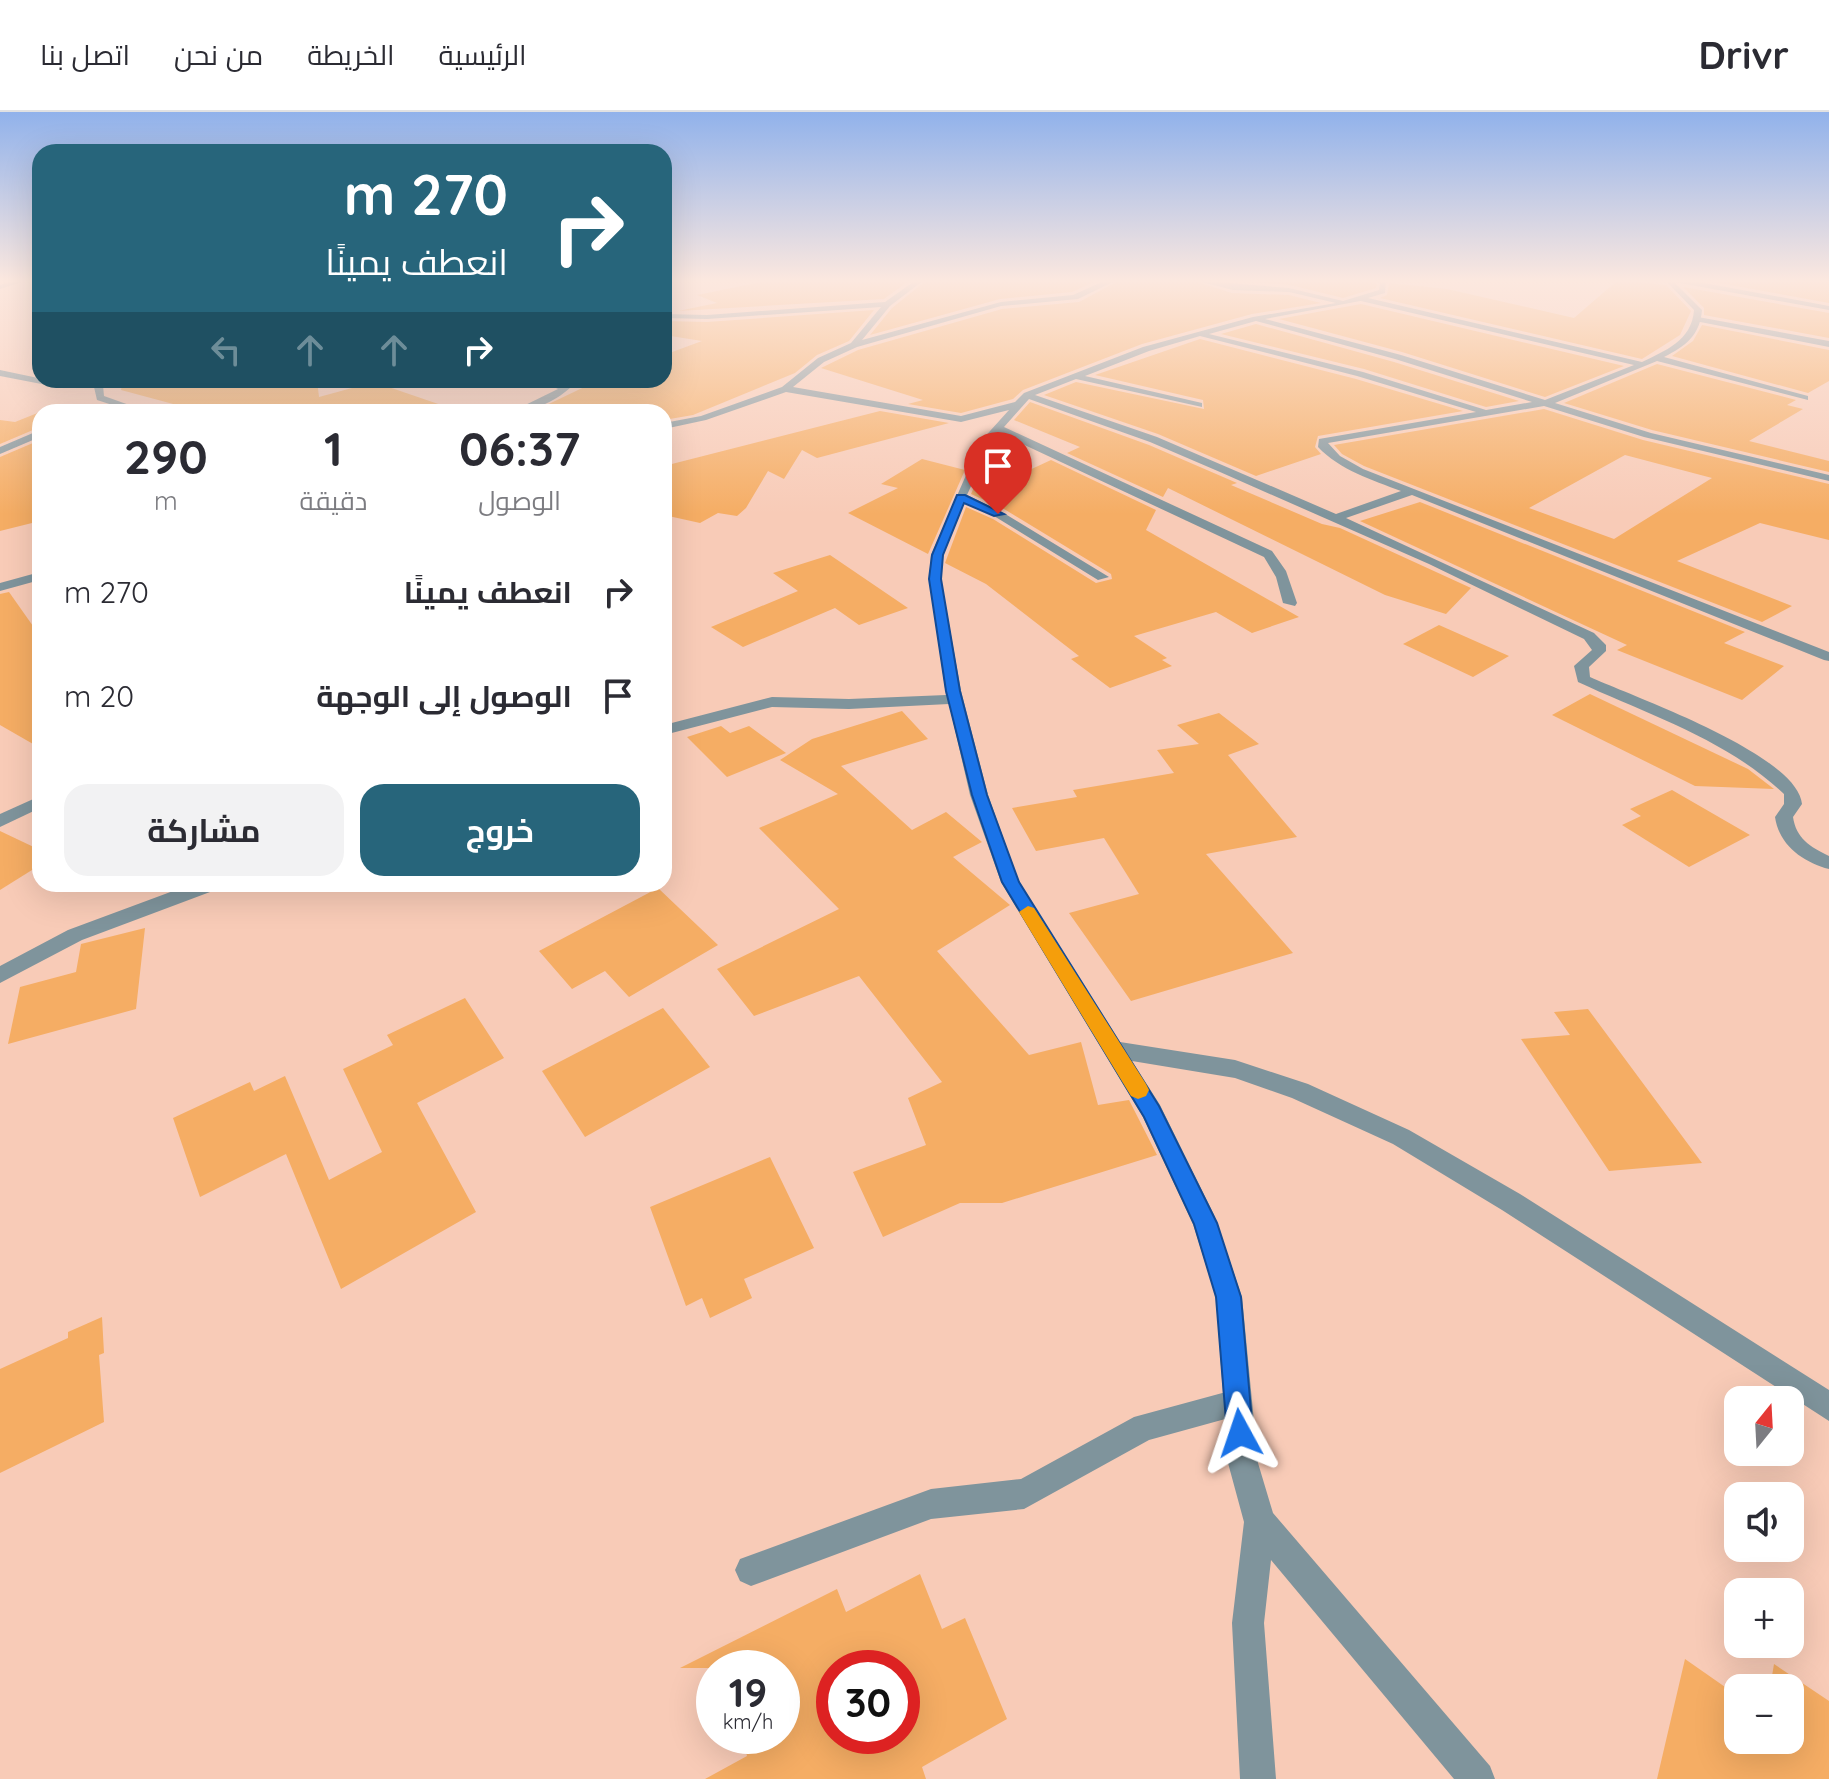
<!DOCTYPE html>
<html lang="ar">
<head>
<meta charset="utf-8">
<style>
	:root { --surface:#fff; --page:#f2f2f3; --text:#2b2b33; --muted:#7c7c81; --line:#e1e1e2; --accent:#27657b }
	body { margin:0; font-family:Quicksand,Cairo,sans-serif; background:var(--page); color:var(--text); direction:rtl; height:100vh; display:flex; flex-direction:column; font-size:30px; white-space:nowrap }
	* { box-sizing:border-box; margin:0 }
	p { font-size:26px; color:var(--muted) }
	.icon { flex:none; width:44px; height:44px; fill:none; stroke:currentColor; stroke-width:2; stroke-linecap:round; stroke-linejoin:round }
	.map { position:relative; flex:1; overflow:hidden; direction:ltr }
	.drawer { position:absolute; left:32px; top:292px; width:640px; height:488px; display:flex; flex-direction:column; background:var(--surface); border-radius:24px; box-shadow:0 8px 32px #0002; direction:rtl }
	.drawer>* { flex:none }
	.hud { position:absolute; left:32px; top:32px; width:640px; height:244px; border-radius:24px; box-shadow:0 8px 32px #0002; direction:rtl; background:#27657b; color:#fff; overflow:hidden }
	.needle { width:52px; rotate:18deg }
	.fabs { position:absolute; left:1724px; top:1274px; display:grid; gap:16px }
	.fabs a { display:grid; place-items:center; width:80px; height:80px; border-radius:16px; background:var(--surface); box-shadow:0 8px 32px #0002; font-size:40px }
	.speed { position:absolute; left:696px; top:1538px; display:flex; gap:16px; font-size:40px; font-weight:700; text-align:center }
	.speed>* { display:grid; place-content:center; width:104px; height:104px; border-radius:50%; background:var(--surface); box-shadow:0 8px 32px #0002; line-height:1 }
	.speed small { font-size:20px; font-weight:400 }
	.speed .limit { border:12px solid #d22; background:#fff; color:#111 }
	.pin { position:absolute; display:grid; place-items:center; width:68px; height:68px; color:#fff; margin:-82px -34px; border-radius:50% 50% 50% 0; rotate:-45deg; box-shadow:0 0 8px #0007 }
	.pin .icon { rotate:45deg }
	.me { position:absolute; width:88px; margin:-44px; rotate:355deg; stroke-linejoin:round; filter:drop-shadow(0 0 6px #0008) }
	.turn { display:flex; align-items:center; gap:28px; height:168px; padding:0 32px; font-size:36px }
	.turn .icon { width:104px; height:104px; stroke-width:2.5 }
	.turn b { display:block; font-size:56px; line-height:68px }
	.lanes { display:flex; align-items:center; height:76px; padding:0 32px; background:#0003; justify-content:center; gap:40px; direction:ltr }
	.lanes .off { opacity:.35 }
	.eta { display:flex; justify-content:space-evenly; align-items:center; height:136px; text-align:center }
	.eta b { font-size:48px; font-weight:700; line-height:56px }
	.cta { display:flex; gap:16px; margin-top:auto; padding:16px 32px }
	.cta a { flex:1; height:92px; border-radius:24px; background:var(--accent); color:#fff; font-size:32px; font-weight:700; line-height:92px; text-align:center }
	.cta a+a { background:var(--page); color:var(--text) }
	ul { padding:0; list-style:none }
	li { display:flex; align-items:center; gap:24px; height:104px; padding:0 32px }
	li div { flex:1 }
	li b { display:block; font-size:30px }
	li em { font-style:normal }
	header { display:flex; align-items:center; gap:48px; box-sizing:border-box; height:112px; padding:0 40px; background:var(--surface); border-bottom:2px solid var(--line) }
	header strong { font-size:38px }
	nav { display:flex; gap:44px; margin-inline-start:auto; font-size:28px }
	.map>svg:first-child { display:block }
	.building { fill:#f5ad64; fill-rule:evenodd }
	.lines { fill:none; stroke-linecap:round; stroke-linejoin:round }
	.service { fill:#7f949c; fill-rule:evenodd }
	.minor { fill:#7f949c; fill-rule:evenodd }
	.route { fill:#1a73e8; stroke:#114b97; stroke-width:2 }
	.slow { fill:#f59e0b }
</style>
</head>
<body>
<header>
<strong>Drivr</strong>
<nav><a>الرئيسية</a><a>الخريطة</a><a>من نحن</a><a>اتصل بنا</a></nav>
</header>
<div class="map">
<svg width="1829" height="1667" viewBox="0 0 1829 1667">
	<rect width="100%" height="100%" fill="#f8cbb7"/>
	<g class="building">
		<polygon points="771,168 910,168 884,187 678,199 717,191 697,183"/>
		<polygon points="927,168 1098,168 1072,180 1000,187 870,223 892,196"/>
		<polygon points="1120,168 1191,168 1232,181 1289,183 1321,191 1252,202 1142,232 1023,278 1013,287 961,301 908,292 923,288 821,256 858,238 1002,197 1079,190"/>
		<polygon points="1234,168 1368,168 1377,172 1376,176 1343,186 1290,173"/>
		<polygon points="1618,168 1666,173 1691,199 1680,223 1642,247 1380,186 1387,183 1389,171 1447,177 1574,206"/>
		<polygon points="1708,168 1829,168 1829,191 1708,169"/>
		<polygon points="1683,175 1829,201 1829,226 1704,203 1704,196"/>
		<polygon points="1361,192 1624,254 1545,285 1402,240 1279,207"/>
		<polygon points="874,198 849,229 817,243 795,261 693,303 664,308 664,300 532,300 599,268 664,268 664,243 702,229 664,223 664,209 707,210"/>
		<polygon points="1256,212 1394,250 1519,289 1486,295 1364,257 1221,222"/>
		<polygon points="1702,213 1829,238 1829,269 1808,281 1672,244 1693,229"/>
		<polygon points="1200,227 1356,267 1463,299 1318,324 1315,335 1321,342 1256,364 1158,322 1044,283 1076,270 1204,297 1203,288 1095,263"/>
		<polygon points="1657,252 1796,288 1787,293 1803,297 1749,329 1829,349 1829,360 1652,318 1564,291"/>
		<polygon points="123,268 317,268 319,285 374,270 447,295 446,300 203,300 121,278"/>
		<polygon points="1030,290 1149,333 1237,371 1231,373 1322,412 1340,416 1471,476 1446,502 1385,483 1168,376 1163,385 1067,341 1080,335 1014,308"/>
		<path d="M 1544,297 L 1643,328 L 1829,372 L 1829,428 L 1760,411 L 1677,449 L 1792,494 L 1762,510 L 1364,354 L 1342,342 L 1334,333 ZM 1625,343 L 1712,366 L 1614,427 L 1529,396 Z"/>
		<polygon points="880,299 949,311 817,346 802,338 784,367 768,359 746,396 737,404 718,401 700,411 664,403 664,354"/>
		<polygon points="40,300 40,315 0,332 0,308 15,310"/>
		<polygon points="40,328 40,409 0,419 0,345"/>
		<polygon points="922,347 965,358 928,442 848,401 898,376 881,372"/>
		<polygon points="1051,348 1156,398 1146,418 1299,505 1252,521 1216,500 1134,524 1167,546 1162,548 1172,554 1110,576 1071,547 1079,544 986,472 945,451 966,395 993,407 1096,471 1112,467 1111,462 1004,397 971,382 980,362 1008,368"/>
		<polygon points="1420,390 1745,520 1724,531 1784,554 1742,588 1617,538 1627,533 1360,409"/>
		<polygon points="830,443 908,496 859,513 835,496 743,535 711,515 798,479 773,461"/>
		<polygon points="9,480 40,524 40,636 0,613 0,482"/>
		<polygon points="1439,513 1509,544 1473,565 1403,532"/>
		<polygon points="1590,582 1748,657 1774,677 1695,674 1552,603"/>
		<polygon points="902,599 928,627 841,654 912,718 946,700 982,730 953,745 1010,793 937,839 1029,943 1081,930 1098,993 1129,988 1157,1043 1002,1091 960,1091 883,1125 853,1060 926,1033 908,986 942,970 859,864 754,904 717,857 839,797 759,716 838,682 780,648 812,627"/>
		<polygon points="1219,601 1259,632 1228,643 1297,725 1206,742 1293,841 1131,889 1069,801 1139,782 1104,726 1036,739 1012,696 1077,685 1073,678 1174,661 1157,638 1199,632 1177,613"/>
		<polygon points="721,614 730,621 749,614 786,641 727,665 687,625"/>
		<polygon points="1672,678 1750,723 1689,755 1622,713 1641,704 1630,697"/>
		<polygon points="0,719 40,738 40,753 0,778"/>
		<polygon points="658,776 718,833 629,885 605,859 572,877 539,839"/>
		<polygon points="145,816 136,897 8,932 20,875 76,860 81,832"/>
		<polygon points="465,886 504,946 417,991 476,1100 341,1177 286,1042 200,1085 173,1006 250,970 254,979 285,964 329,1068 382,1040 343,957 393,933 387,923"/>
		<polygon points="663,896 710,955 585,1025 542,959"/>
		<polygon points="1588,897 1702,1051 1609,1059 1521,927 1570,923 1554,900"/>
		<polygon points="770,1045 814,1136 744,1167 752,1186 710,1206 702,1186 686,1194 650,1095"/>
		<polygon points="102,1205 104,1241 99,1243 104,1310 0,1361 0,1257 68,1226 68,1220"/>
		<path d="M 920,1462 L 942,1517 L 965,1506 L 1007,1607 L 922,1655 L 926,1667 L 705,1667 L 747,1644 L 742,1624 L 782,1624 L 782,1556 L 680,1556 L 837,1477 L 846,1500 ZM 834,1556 L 902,1556 L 902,1624 L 834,1624 Z"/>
		<polygon points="1685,1547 1738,1584 1738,1628 1790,1628 1790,1576 1770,1576 1774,1552 1829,1589 1829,1667 1657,1667"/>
	</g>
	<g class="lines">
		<g class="service">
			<polygon points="1698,205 1829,229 1829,235 1695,209"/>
			<polygon points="1237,1277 1247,1281 1251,1291 1247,1301 1149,1328 1024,1397 931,1407 751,1474 740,1469 735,1458 740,1447 931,1377 1021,1367 1134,1305"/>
		</g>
		<g class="minor">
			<polygon points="16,168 28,168 0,177 0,173"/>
			<path d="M 916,168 L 924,168 L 890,194 L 862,228 L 1001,190 L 1073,183 L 1106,168 L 1117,168 L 1078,187 L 1001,194 L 857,235 L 824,250 L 793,275 L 961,304 L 1015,290 L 1024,281 L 1143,235 L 1253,205 L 1336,191 L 1289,180 L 1233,178 L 1194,168 L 1289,176 L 1343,189 L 1379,178 L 1380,171 L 1377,168 L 1386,168 L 1385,181 L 1368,186 L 1642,250 C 1664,239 1692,229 1694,198 L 1665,168 L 1688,168 L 1829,194 L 1829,198 L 1674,170 L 1702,198 C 1700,223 1686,234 1664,245 L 1808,284 L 1808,288 L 1657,249 L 1555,291 L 1651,321 L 1829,363 L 1829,369 L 1644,325 L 1544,294 L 1328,331 L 1340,344 L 1363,357 L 1829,540 L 1829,549 L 1824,548 L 1412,383 L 1346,406 L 1594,521 L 1606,533 L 1606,539 L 1589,555 L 1590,565 C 1634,585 1797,642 1802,692 L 1793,705 C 1796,726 1810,735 1829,744 L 1829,757 C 1803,750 1779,733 1775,705 L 1784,692 L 1784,682 C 1726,627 1649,603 1578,570 L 1574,554 L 1592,538 L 1584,527 L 1429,452 L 1220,360 L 1150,330 L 1029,287 L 1004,315 L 1272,439 L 1286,459 L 1297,491 L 1295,494 L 1283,491 L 1276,465 L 1264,445 L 999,321 L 991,330 L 967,383 L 1002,400 L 1109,465 L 1098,468 L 994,404 L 964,391 L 943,443 L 941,467 L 961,579 L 988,683 L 1019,770 L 1120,930 L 1235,948 L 1308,972 L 1409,1018 L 1520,1082 L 1829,1278 L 1829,1309 L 1502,1098 L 1393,1032 L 1292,986 L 1235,966 L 1132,949 L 1160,993 L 1214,1103 L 1242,1185 L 1258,1351 L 1273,1401 L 1490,1654 L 1495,1667 L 1454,1667 L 1271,1448 L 1264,1511 L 1276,1667 L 1240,1667 L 1232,1511 L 1244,1410 L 1228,1351 L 1216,1185 L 1193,1112 L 1143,1005 L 1001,770 L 970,683 L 949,592 L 849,597 L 772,595 L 664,623 L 664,613 L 772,585 L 849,587 L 946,583 L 929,467 L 931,443 L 981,329 L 1009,298 L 961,310 L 786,280 L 706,308 L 664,317 L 664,311 L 701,304 L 782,275 L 818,246 L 851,231 L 881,195 L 707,207 L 664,206 L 664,202 L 707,203 L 885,190 ZM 1360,189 L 1361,189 L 1634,253 L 1545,288 L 1401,243 L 1265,207 ZM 1256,209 L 1395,247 L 1532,290 L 1486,298 L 1363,260 L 1209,222 ZM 1200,224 L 1357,264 L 1476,300 L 1319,327 L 1318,335 C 1340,358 1372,368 1401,379 L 1336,402 L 1157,325 L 1035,283 L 1076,267 L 1202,295 L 1202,291 L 1085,264 L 1149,239 Z"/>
			<polygon points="0,258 57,270 119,268 103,273 104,284 149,300 134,300 97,288 94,275 57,275 0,264"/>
			<polygon points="334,268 345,268 340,271"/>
			<path d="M 540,268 L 553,268 L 570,276 C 554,290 532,300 511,300 L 558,277 Z"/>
			<polygon points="40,318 40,325 0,342 0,335"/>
			<polygon points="40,460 40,468 0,479 0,471"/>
			<polygon points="40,684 40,696 0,715 0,702"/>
			<polygon points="192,772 220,772 218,777 82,828 0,871 0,854 68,818"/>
		</g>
	</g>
	<linearGradient id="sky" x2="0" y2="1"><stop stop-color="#91b2eb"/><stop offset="0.42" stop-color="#fce8df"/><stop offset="1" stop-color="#fce8df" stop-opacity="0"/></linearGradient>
	<rect width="1829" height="402" fill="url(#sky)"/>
	<polygon class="route" points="957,383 965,383 1004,402 994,404 964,391 943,443 941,467 960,579 987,683 1019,770 1159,994 1217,1111 1241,1185 1253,1321 1249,1331 1240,1335 1231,1331 1227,1321 1216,1185 1194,1112 1144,1005 1002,770 972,683 946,579 929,467 932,443"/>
	<polygon class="slow" points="1028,794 1034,796 1146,972 1149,978 1146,984 1138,987 1131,984 1019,800"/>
</svg>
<div class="fabs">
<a><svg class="needle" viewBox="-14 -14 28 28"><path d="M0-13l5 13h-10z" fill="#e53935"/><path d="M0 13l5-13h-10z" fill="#7c7c81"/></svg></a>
<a><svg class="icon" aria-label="sound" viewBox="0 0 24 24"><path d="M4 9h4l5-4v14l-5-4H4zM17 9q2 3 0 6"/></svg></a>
<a>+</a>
<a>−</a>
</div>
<div class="speed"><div>19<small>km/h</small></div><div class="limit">30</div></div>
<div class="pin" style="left:998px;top:402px;background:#d93025"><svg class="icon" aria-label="arrive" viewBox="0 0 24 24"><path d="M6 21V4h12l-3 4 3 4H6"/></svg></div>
<svg class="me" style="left:1240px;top:1321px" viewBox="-20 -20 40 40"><path d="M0-17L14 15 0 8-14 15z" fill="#1a73e8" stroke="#fff" stroke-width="4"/></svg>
<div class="hud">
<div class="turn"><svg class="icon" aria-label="right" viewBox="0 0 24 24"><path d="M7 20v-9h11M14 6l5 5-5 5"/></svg><div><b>270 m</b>انعطف يمينًا</div></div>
<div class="lanes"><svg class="icon off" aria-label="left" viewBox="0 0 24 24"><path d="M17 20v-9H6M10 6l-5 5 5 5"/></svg><svg class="icon off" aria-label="ahead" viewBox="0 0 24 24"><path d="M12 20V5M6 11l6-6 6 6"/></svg><svg class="icon off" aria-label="ahead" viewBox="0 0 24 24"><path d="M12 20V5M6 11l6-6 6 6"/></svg><svg class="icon" aria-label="right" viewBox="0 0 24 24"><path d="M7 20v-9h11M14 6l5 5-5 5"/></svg></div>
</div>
<section class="drawer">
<div class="eta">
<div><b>06:37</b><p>الوصول</p></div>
<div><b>1</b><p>دقيقة</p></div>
<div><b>290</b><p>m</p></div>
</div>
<ul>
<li><svg class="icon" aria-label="right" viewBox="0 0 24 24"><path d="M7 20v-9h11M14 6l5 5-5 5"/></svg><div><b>انعطف يمينًا</b></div><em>270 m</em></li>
<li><svg class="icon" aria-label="arrive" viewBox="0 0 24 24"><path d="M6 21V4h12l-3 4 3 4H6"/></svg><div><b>الوصول إلى الوجهة</b></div><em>20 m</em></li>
</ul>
<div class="cta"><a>خروج</a><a>مشاركة</a></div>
</section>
</div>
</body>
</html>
